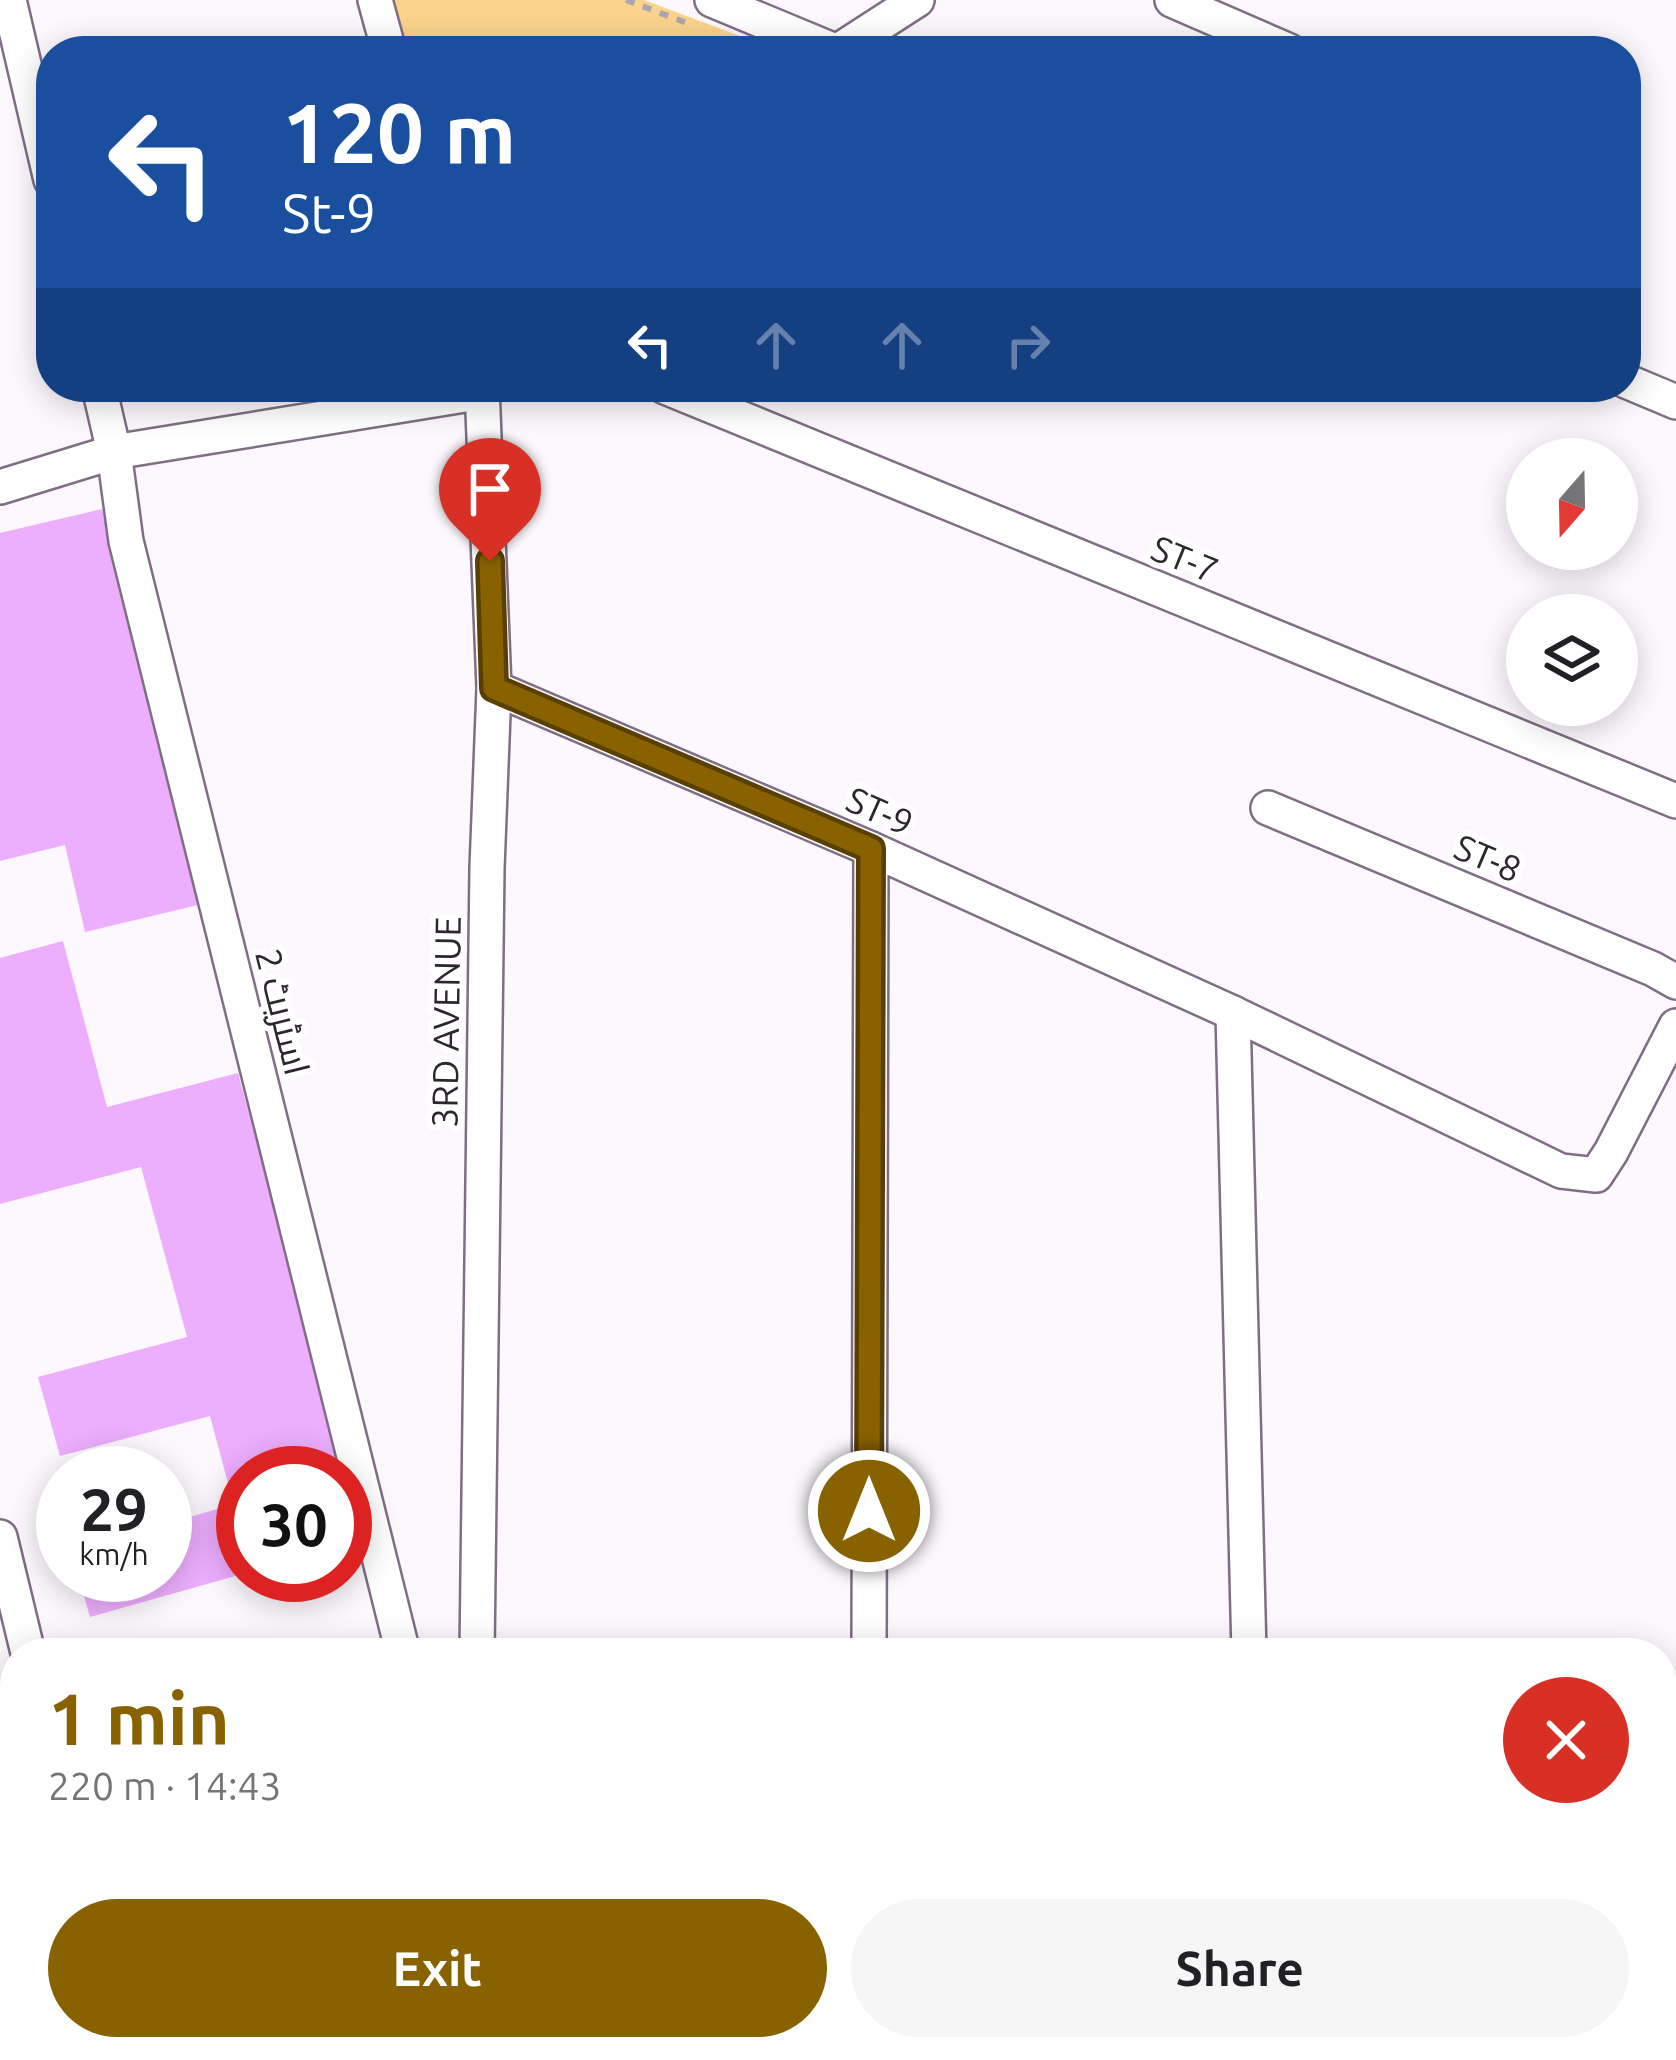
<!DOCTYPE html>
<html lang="en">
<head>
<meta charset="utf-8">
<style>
	:root { --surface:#fff; --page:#f6f6f6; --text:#202124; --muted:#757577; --accent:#896200 }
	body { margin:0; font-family:Ubuntu,Cairo,sans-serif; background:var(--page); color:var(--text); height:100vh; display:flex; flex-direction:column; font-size:45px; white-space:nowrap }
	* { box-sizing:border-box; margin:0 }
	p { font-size:39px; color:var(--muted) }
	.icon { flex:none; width:66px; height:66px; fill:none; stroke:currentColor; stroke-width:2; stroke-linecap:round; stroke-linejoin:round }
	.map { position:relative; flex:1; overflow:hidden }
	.drawer { position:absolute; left:0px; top:1638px; width:1677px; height:423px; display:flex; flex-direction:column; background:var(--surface); border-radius:48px 48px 0 0; box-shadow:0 6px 30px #0003 }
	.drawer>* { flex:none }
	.guide { position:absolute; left:36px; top:36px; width:1605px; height:366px; border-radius:48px; box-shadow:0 6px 30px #0003; background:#1a4fa0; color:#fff; overflow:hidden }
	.needle { width:78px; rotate:200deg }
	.buttons { position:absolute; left:1506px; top:438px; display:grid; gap:24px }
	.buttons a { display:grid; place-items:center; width:132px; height:132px; border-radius:50%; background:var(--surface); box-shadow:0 6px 30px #0003; font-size:60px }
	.speed { position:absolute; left:36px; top:1446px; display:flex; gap:24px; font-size:60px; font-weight:700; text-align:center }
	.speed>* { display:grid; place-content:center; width:156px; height:156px; border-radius:50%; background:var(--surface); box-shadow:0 6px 30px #0003; line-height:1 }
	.speed small { font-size:30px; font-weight:400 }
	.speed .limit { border:18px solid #d22; background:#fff; color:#111 }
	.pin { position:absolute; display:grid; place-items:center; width:102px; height:102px; color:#fff; margin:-123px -51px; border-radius:50% 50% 50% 0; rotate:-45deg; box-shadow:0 0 12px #0007 }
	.pin .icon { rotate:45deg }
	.me { position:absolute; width:132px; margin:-66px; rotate:0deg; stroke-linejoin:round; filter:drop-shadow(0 0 9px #0008) }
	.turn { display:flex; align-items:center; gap:42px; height:252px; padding:0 48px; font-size:54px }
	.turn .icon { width:156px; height:156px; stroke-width:2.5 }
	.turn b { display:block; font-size:84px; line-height:102px }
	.lanes { display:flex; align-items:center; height:114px; padding:0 48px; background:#0003; justify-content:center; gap:60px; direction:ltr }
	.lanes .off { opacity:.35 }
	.round { display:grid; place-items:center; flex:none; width:126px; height:126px; border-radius:63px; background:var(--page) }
	.summary { display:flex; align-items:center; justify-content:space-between; height:204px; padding:0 48px }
	h1 { font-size:72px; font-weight:700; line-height:90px; color:var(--accent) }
	.action { display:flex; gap:24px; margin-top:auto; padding:24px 48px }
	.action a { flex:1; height:138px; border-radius:72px; background:var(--accent); color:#fff; font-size:48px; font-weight:700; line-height:138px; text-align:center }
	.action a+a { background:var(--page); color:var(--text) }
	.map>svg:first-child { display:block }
	.green { fill:#fbd38c }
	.building { fill:#edaefe }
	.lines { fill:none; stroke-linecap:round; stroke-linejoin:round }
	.street-casing { stroke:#7f6e84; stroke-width:38 }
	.path { stroke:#aca7ae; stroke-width:6; stroke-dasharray:9 9; stroke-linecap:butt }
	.street { stroke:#fff; stroke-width:33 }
	.route-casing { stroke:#594000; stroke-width:30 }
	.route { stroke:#896200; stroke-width:21 }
	.labels { text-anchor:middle; stroke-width:12; stroke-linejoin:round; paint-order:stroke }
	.street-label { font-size:36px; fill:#2d262f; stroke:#fff }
</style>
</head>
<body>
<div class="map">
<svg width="1676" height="2060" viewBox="0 0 1676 2060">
	<rect width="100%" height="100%" fill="#fcf8fd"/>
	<polygon class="green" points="386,0 644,0 780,51 399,51"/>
	<g class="building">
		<polygon points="102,509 198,905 85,932 65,845 0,861 0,533"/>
		<polygon points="63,941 107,1107 238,1073 341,1457 280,1473 243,1473 243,1483 229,1487 210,1416 60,1456 38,1377 187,1337 141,1167 0,1204 0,958"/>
		<polygon points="221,1508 239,1575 90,1617 78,1575 165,1575 165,1524"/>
		<polygon points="354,2046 491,2046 491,2048 443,2060 358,2060"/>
	</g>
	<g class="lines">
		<defs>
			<g id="street">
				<polyline points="9,0 51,180"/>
				<polyline points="375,0 389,51"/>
				<polyline points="712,0 835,51"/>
				<polyline points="1172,0 1289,51"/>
				<polyline points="838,51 917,0"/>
				<polyline points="1626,381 1676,402"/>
				<polyline points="99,387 114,452 126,541 403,1653"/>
				<polyline points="665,387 1676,801"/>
				<polyline points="0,487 114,452 483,392 490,387"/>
				<polyline points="494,688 871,849 1233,1013 1561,1171 1596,1175 1611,1152 1676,1026"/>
				<polyline points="1268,808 1653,969 1676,982"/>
				<polyline points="1233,1013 1249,1653"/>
				<polyline points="0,1537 28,1653"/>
				<polyline points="477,1653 487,868 494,688 482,387"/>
				<polyline points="869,1653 871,849"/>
				<polyline points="125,2046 128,2060"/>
				<polyline points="500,2046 503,2060"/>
				<polyline points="868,2060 868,2046"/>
				<polyline points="1242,2060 1245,2046"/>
			</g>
		</defs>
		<use href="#street" class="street-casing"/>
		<polyline class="path" points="626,0 687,23"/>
		<use href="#street" class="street"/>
	</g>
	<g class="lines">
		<defs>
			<polyline id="route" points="490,561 494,688 871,849 869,1511"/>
		</defs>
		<use href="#route" class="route-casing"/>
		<use href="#route" class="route"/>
	</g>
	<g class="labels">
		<g class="street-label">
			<text transform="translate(1185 559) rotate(22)" y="13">ST-7</text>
			<text transform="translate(880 811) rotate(24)" y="13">ST-9</text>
			<text transform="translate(1488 858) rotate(23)" y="13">ST-8</text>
			<text transform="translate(283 1012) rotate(76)" y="13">اسٹریٹ 2</text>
			<text transform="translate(446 1022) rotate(-89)" y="13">3RD AVENUE</text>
		</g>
	</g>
</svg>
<div class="buttons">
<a><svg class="needle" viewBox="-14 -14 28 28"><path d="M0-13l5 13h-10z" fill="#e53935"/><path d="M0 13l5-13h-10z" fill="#757577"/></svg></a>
<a><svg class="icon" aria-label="layers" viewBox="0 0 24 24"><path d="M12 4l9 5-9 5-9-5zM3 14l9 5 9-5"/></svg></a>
</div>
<div class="speed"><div>29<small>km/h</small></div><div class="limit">30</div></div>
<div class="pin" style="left:490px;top:561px;background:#d93025"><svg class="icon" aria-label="arrive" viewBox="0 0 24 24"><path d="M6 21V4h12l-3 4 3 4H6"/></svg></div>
<svg class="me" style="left:869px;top:1511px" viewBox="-20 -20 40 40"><circle r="17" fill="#896200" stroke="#fff" stroke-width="3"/><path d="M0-11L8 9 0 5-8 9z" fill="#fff"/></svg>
<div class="guide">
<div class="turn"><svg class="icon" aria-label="left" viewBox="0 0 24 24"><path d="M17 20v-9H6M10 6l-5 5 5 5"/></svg><div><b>120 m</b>St-9</div></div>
<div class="lanes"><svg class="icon" aria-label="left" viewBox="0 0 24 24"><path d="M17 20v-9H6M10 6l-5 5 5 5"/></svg><svg class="icon off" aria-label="ahead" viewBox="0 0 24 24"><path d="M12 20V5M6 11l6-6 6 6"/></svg><svg class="icon off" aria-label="ahead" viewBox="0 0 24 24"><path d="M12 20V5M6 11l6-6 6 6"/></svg><svg class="icon off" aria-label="right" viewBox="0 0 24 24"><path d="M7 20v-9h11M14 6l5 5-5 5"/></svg></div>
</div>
<section class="drawer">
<div class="summary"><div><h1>1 min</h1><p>220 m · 14:43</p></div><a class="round" style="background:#d93025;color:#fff"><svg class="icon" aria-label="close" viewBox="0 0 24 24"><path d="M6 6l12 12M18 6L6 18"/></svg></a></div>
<div class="action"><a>Exit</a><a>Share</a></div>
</section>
</div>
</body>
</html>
